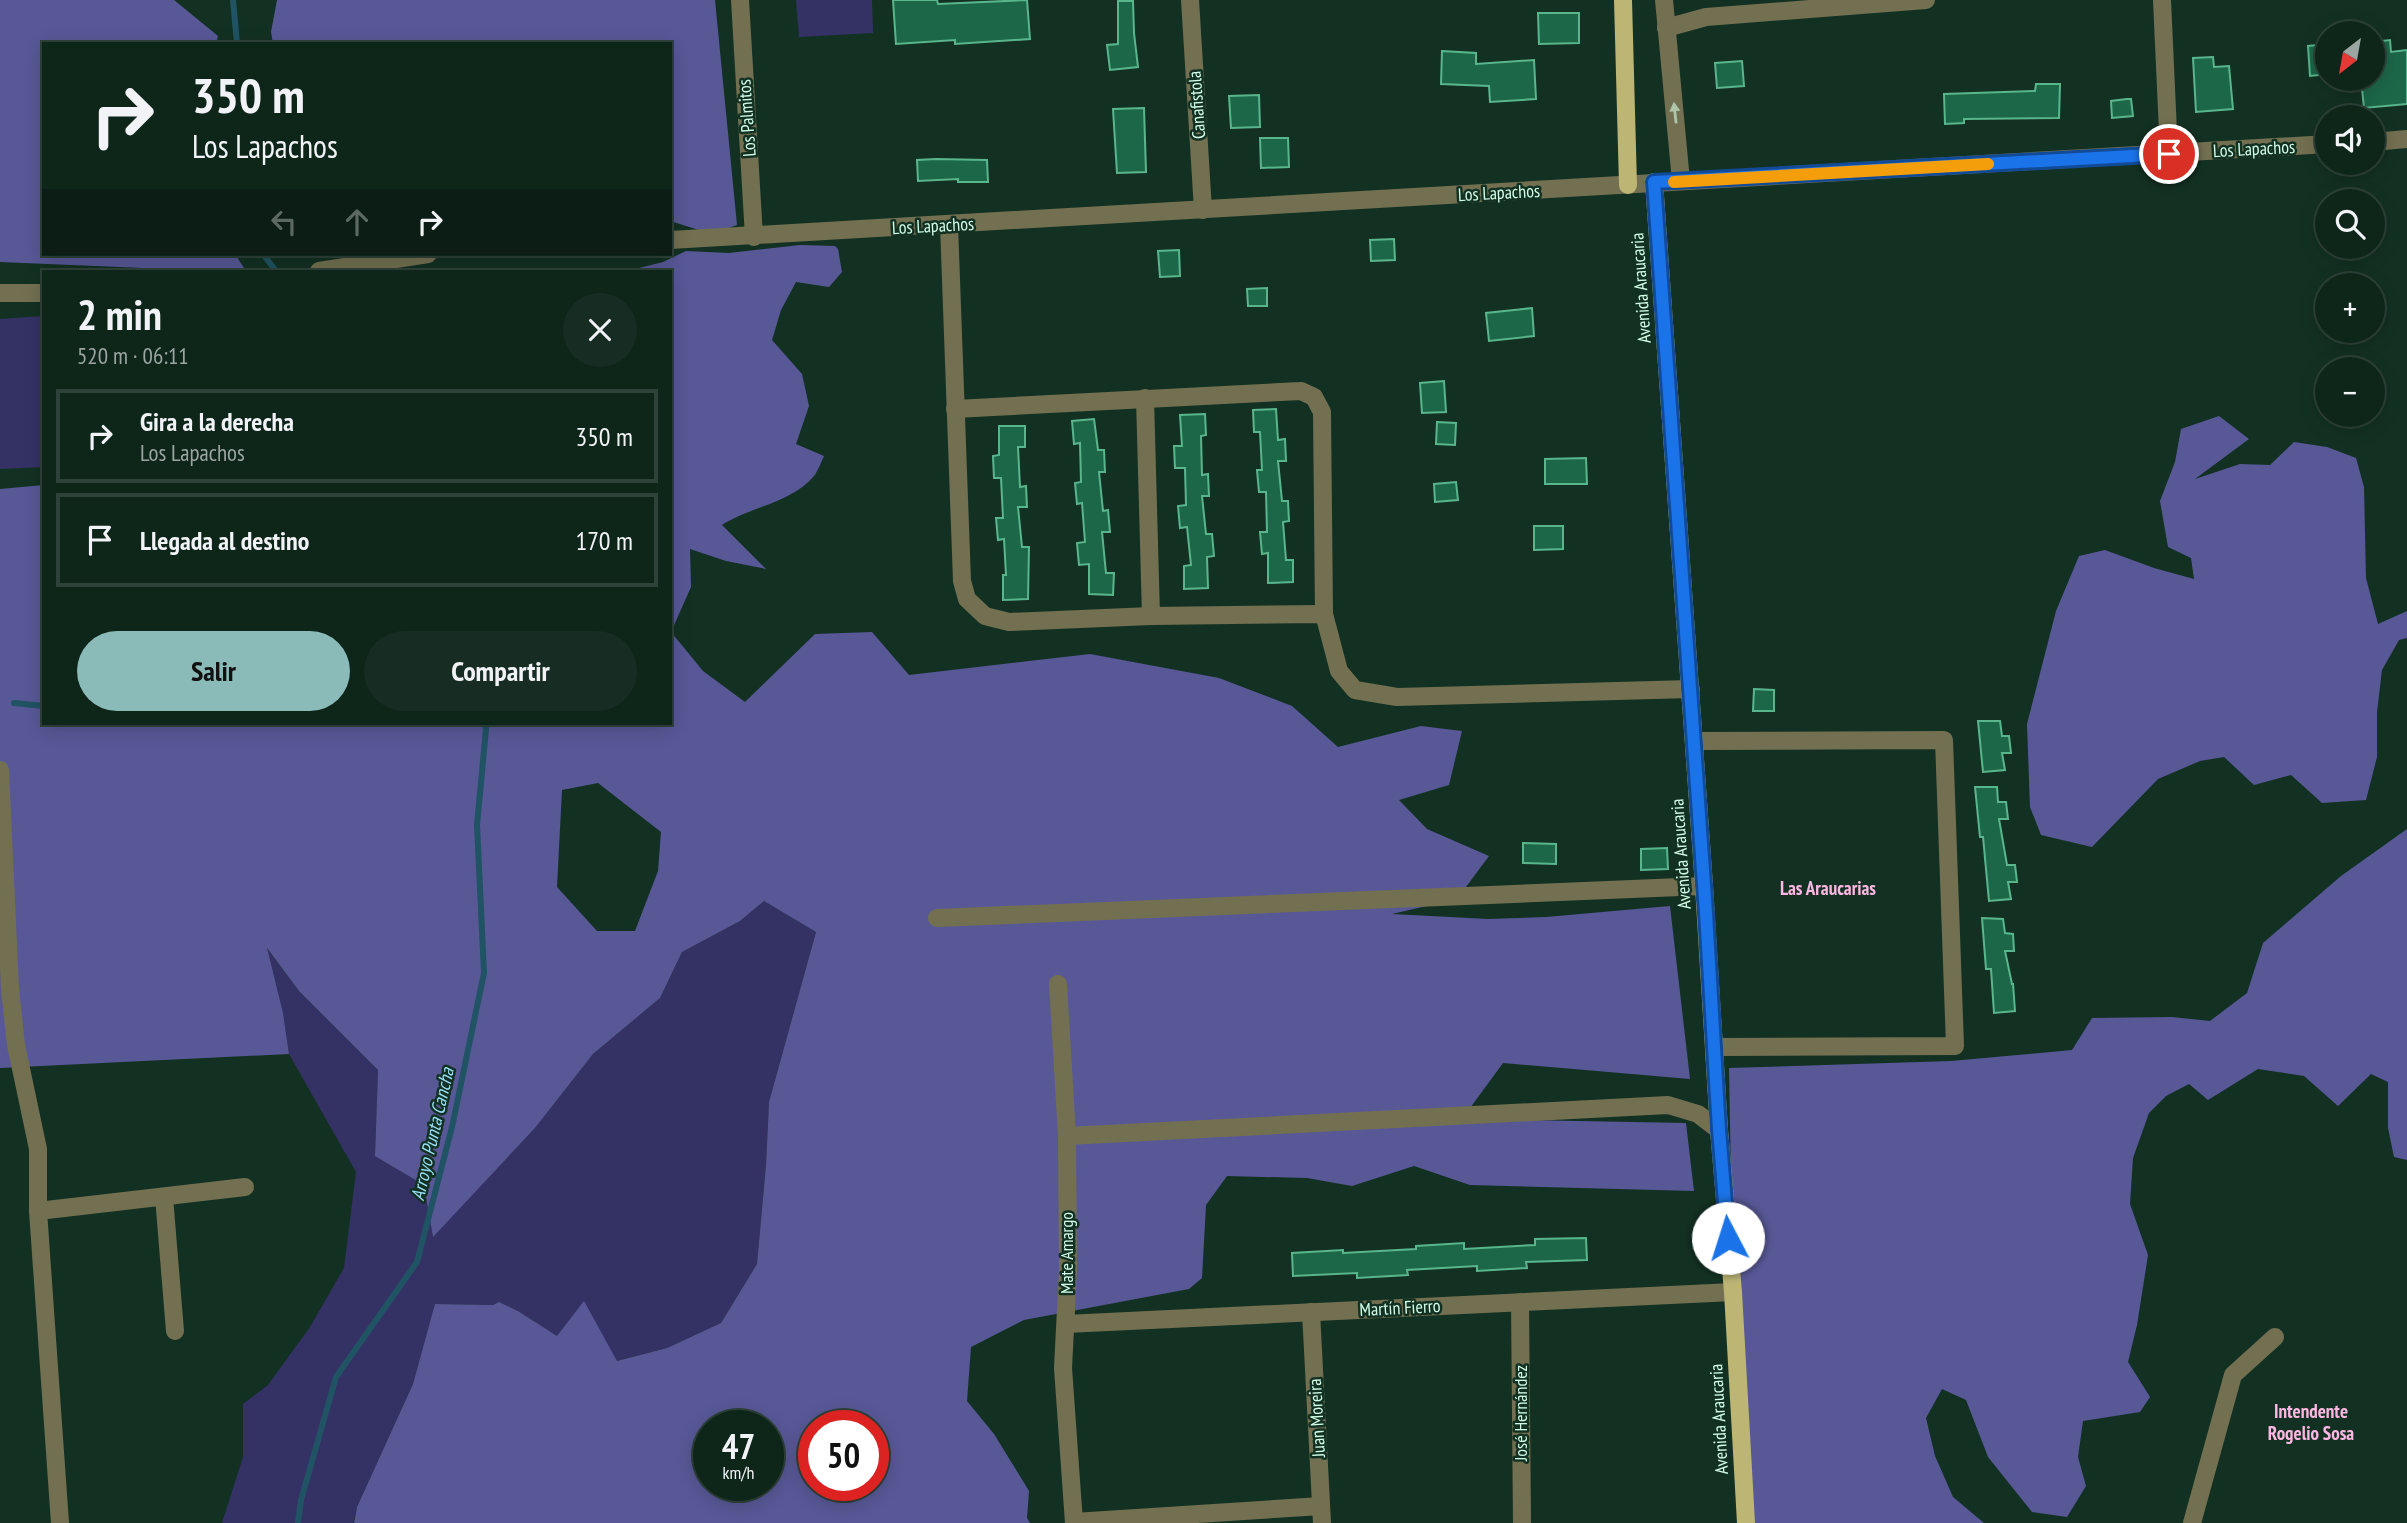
<!DOCTYPE html>
<html lang="es">
<head>
<meta charset="utf-8">
<style>
	:root { --surface:#0e251a; --page:#172d23; --text:#f1f3f6; --muted:#9ba5a2; --line:#2e4239; --accent:#8bbbb9 }
	body { margin:0; font-family:"PT Sans Narrow",sans-serif; background:var(--page); color:var(--text); height:100vh; display:flex; flex-direction:column; font-size:26px; white-space:nowrap }
	* { box-sizing:border-box; margin:0 }
	p { font-size:23px; color:var(--muted) }
	.icon { flex:none; width:38px; height:38px; fill:none; stroke:currentColor; stroke-width:2; stroke-linecap:round; stroke-linejoin:round }
	.map { position:relative; flex:1; overflow:hidden }
	.panel { position:absolute; left:42px; top:270px; width:630px; height:455px; display:flex; flex-direction:column; background:var(--surface); border-radius:0px; box-shadow:0 4px 18px #0003,0 0 0 2px var(--line) }
	.panel>* { flex:none }
	.top-card { position:absolute; left:42px; top:42px; width:630px; height:214px; border-radius:0px; box-shadow:0 4px 18px #0003,0 0 0 2px var(--line); background:#0e251a; color:var(--text); overflow:hidden }
	.needle { width:46px; rotate:211deg }
	.buttons { position:absolute; left:2315px; top:21px; display:grid; gap:14px }
	.buttons a { display:grid; place-items:center; width:70px; height:70px; border-radius:50%; background:var(--surface); box-shadow:0 4px 18px #0003,0 0 0 2px var(--line); font-size:35px }
	.speed { position:absolute; left:693px; top:1410px; display:flex; gap:14px; font-size:35px; font-weight:700; text-align:center }
	.speed>* { display:grid; place-content:center; width:91px; height:91px; border-radius:50%; background:var(--surface); box-shadow:0 4px 18px #0003,0 0 0 2px var(--line); line-height:1 }
	.speed small { font-size:18px; font-weight:400 }
	.speed .limit { border:10px solid #d22; background:#fff; color:#111 }
	.pin { position:absolute; display:grid; place-items:center; width:60px; height:60px; color:#fff; margin:-30px; border:4px solid #fff; border-radius:50%; box-shadow:0 2px 7px #0007 }
	.me { position:absolute; width:77px; margin:-38px; rotate:355deg; stroke-linejoin:round; filter:drop-shadow(0 0 5px #0008) }
	.turn { display:flex; align-items:center; gap:24px; height:147px; padding:0 35px; font-size:32px }
	.turn .icon { width:91px; height:91px; stroke-width:2.5 }
	.turn b { display:block; font-size:49px; line-height:60px }
	.lanes { display:flex; align-items:center; height:66px; padding:0 35px; background:#0003; justify-content:center; gap:35px; direction:ltr }
	.lanes .off { opacity:.35 }
	.round { display:grid; place-items:center; flex:none; width:74px; height:74px; border-radius:37px; background:var(--page) }
	.headline { display:flex; align-items:center; justify-content:space-between; height:119px; padding:0 35px }
	h1 { font-size:42px; font-weight:700; line-height:52px }
	.cta { display:flex; gap:14px; margin-top:auto; padding:14px 35px }
	.cta a { flex:1; height:80px; border-radius:42px; background:var(--accent); color:#111; font-size:28px; font-weight:700; line-height:80px; text-align:center }
	.cta a+a { background:var(--page); color:var(--text) }
	ul { padding:0; list-style:none }
	li { display:flex; align-items:center; gap:21px; height:94px; margin:0 14px 10px; padding:0 21px; border:4px solid var(--line); border-radius:0px }
	li div { flex:1 }
	li b { display:block; font-size:26px }
	li em { font-style:normal }
	.map>svg:first-child { display:block }
	.green { fill:#343265 }
	.forest { fill:#585897; fill-rule:evenodd }
	.lines { fill:none; stroke-linecap:round; stroke-linejoin:round }
	.stream { stroke:#205363; stroke-width:6 }
	.building { fill:#1d6749; stroke:#59b68c; stroke-width:2 }
	.minor { stroke:#737051; stroke-width:18 }
	.major { stroke:#bdb574; stroke-width:18 }
	.oneway { fill:#acc5ab }
	.route-casing { stroke:#114b97; stroke-width:18 }
	.route { stroke:#1a73e8; stroke-width:12 }
	.slow { stroke:#f59e0b; stroke-width:12 }
	.labels { text-anchor:middle; stroke-width:5; stroke-linejoin:round; paint-order:stroke }
	.street-label { font-size:18px; fill:#d2fee7; stroke:#133123 }
	.neighbourhood-label { font-size:19px; font-weight:bold; fill:#feb6e2; stroke:#133123 }
	.water-label { font-size:19px; font-style:italic; fill:#98dff8; stroke:#133123 }
</style>
</head>
<body>
<div class="map">
<svg width="2407" height="1523" viewBox="0 0 2407 1523">
	<rect width="100%" height="100%" fill="#133123"/>
	<g class="green">
		<polygon points="796,0 872,0 873,33 799,37"/>
		<polygon points="44,316 44,467 0,469 0,319"/>
		<polygon points="764,901 816,932 769,1102 766,1165 757,1264 721,1323 667,1348 617,1361 557,1336 518,1311 499,1302 493,1305 436,1304 413,1384 357,1507 353,1523 222,1523 243,1457 243,1404 268,1385 310,1327 344,1268 356,1172 289,1054 283,1013 265,946 299,991 378,1070 375,1155 424,1185 433,1236 535,1128 593,1054 660,998 682,952 740,921"/>
	</g>
	<g class="forest">
		<polygon points="0,0 174,0 218,36 216,44 44,44 44,254 235,254 246,271 167,271 167,269 0,262"/>
		<polygon points="277,0 715,0 737,225 712,234 670,221 670,44 273,44 271,32"/>
		<path d="M 800,245 L 835,246 L 838,249 L 842,272 L 829,287 L 796,282 L 781,310 L 772,340 L 802,374 L 809,406 L 796,444 L 824,456 C 821,462 818,471 814,476 C 790,504 751,506 722,525 L 766,569 L 726,561 L 690,549 L 691,587 L 671,632 L 703,671 L 745,702 L 815,634 L 872,632 L 909,675 L 1090,654 L 1219,678 L 1292,706 L 1338,747 L 1421,726 L 1462,731 L 1449,785 L 1399,800 L 1427,829 L 1489,856 L 1457,899 L 1392,914 L 1488,919 L 1546,917 L 1670,906 L 1690,1079 L 1503,1063 L 1462,1119 L 1686,1123 L 1694,1191 L 1470,1185 L 1414,1166 L 1352,1186 L 1307,1178 L 1227,1176 L 1206,1205 L 1202,1278 L 1189,1289 L 1024,1320 L 971,1347 L 967,1401 L 994,1434 L 1029,1491 L 1027,1518 L 1030,1523 L 354,1523 L 357,1507 L 413,1384 L 435,1304 L 493,1305 L 499,1302 L 518,1311 L 557,1336 L 584,1301 L 617,1361 L 667,1348 L 721,1323 L 757,1264 L 766,1165 L 769,1102 L 816,932 L 764,901 L 740,921 L 682,952 L 660,998 L 593,1054 L 535,1128 L 433,1237 L 424,1185 L 375,1156 L 378,1070 L 299,991 L 267,948 L 283,1013 L 289,1054 L 0,1068 L 0,489 L 44,485 L 44,723 L 670,723 L 670,271 L 638,271 L 639,268 L 663,262 L 686,251 L 729,253 ZM 598,783 L 661,832 L 658,871 L 635,931 L 597,931 L 557,887 L 562,790 ZM 709,1426 L 768,1426 L 768,1486 L 709,1486 ZM 814,1426 L 873,1426 L 873,1486 L 814,1486 Z"/>
		<polygon points="2219,416 2249,439 2195,479 2240,464 2270,465 2294,442 2327,447 2356,458 2364,487 2366,578 2378,624 2407,611 2407,638 2399,640 2382,670 2377,712 2377,757 2366,800 2322,803 2291,775 2254,785 2224,757 2200,761 2158,779 2092,847 2041,835 2030,807 2027,724 2056,611 2079,556 2105,550 2154,568 2194,579 2191,558 2168,547 2160,501 2175,462 2181,429"/>
		<polygon points="2407,829 2407,1160 2394,1157 2388,1128 2388,1082 2371,1074 2338,1106 2304,1076 2258,1069 2208,1100 2189,1084 2166,1096 2149,1113 2133,1158 2130,1204 2148,1255 2137,1325 2128,1362 2150,1397 2140,1412 2083,1421 2078,1457 2086,1486 2067,1517 2032,1512 1988,1457 1966,1400 1942,1389 1926,1418 1935,1456 1953,1497 1984,1523 1753,1523 1733,1292 1729,1068 1951,1061 2072,1050 2092,1018 2172,1017 2210,1021 2247,993 2263,943 2341,876"/>
	</g>
	<g class="lines">
		<g class="stream">
			<polyline points="233,0 237,44"/>
			<polyline points="263,254 276,271"/>
			<polyline points="14,703 44,706"/>
			<polyline points="298,1523 301,1500 336,1377 417,1262 452,1127 484,973 477,825 486,729 484,723"/>
		</g>
	</g>
	<g class="building">
		<polygon points="893,0 937,0 938,4 1027,0 1030,39 955,44 955,40 896,44"/>
		<polygon points="1118,1 1133,1 1134,33 1138,67 1110,70 1107,45 1118,44"/>
		<polygon points="1538,13 1579,13 1579,43 1539,44"/>
		<polygon points="2390,40 2391,52 2407,50 2407,104 2364,108 2361,79 2373,79 2373,42"/>
		<polygon points="2328,44 2328,74 2310,76 2308,46"/>
		<polygon points="1442,51 1476,53 1476,64 1534,60 1536,99 1490,102 1489,86 1441,84"/>
		<polygon points="2213,57 2214,67 2229,66 2233,109 2196,112 2193,58"/>
		<polygon points="1742,61 1744,86 1717,88 1715,63"/>
		<polygon points="2036,84 2060,84 2059,118 1964,119 1964,123 1945,124 1944,94 2035,91"/>
		<polygon points="1259,95 1260,127 1231,128 1229,96"/>
		<polygon points="2127,99 2131,99 2133,116 2112,118 2111,101"/>
		<polygon points="1144,108 1146,172 1117,173 1113,109"/>
		<polygon points="1260,138 1288,138 1289,167 1261,168"/>
		<polygon points="936,159 987,160 988,182 958,182 958,179 918,181 917,160"/>
		<polygon points="1394,239 1395,260 1371,261 1370,240"/>
		<polygon points="1179,250 1180,276 1160,277 1158,251"/>
		<polygon points="1267,288 1267,306 1248,306 1247,289"/>
		<polygon points="1532,308 1534,336 1489,341 1486,313"/>
		<polygon points="1444,381 1446,412 1422,413 1420,383"/>
		<polygon points="1276,409 1278,440 1285,439 1286,461 1278,461 1282,501 1288,501 1289,521 1283,522 1286,560 1293,560 1293,582 1268,583 1268,553 1262,554 1260,532 1267,532 1266,492 1259,492 1257,470 1262,470 1260,432 1254,432 1253,410"/>
		<polygon points="1205,414 1206,435 1201,436 1202,475 1208,474 1209,496 1202,496 1206,534 1212,534 1214,556 1207,557 1208,588 1184,589 1184,566 1191,565 1187,527 1180,528 1178,506 1186,505 1185,468 1175,468 1174,446 1182,446 1180,415"/>
		<polygon points="1094,419 1098,450 1104,450 1105,472 1099,472 1103,511 1108,510 1110,532 1102,532 1106,573 1114,573 1113,595 1089,594 1089,564 1079,565 1077,543 1085,542 1082,503 1077,504 1075,483 1081,482 1080,443 1074,444 1072,421"/>
		<polygon points="1437,422 1456,423 1455,445 1436,444"/>
		<polygon points="999,426 1025,426 1025,447 1018,447 1020,487 1026,486 1027,507 1018,507 1022,547 1029,547 1028,599 1003,600 1003,575 1006,575 1004,539 998,540 996,518 1003,518 1001,478 994,478 993,456 999,455"/>
		<polygon points="1586,458 1587,484 1545,484 1545,459"/>
		<polygon points="1456,482 1458,500 1435,502 1434,484"/>
		<polygon points="1534,526 1563,526 1563,549 1534,550"/>
		<polygon points="1754,689 1774,690 1774,711 1753,711"/>
		<polygon points="1978,721 2000,721 2002,736 2009,736 2011,753 2002,753 2005,770 1983,772"/>
		<polygon points="1975,787 1997,787 1998,802 2006,802 2008,819 1999,819 2007,865 2015,865 2017,882 2008,882 2011,899 1989,901 1983,837 1980,837"/>
		<polygon points="1523,843 1556,844 1556,864 1523,863"/>
		<polygon points="1667,848 1668,869 1641,870 1641,849"/>
		<polygon points="1982,918 2003,919 2005,933 2013,934 2014,951 2005,951 2012,984 2013,984 2015,1011 1994,1013 1991,969 1986,969"/>
		<polygon points="1586,1238 1587,1260 1526,1262 1527,1268 1477,1271 1477,1266 1407,1270 1408,1275 1357,1278 1357,1273 1293,1276 1292,1253 1343,1250 1343,1253 1416,1249 1416,1246 1464,1243 1464,1249 1535,1245 1535,1239"/>
	</g>
	<g class="lines">
		<g class="minor">
			<polyline points="740,0 754,237"/>
			<polyline points="1190,0 1203,210"/>
			<polyline points="1664,0 1681,181"/>
			<polyline points="2162,0 2169,154"/>
			<polyline points="1666,28 1706,17 1926,0"/>
			<polyline points="2373,142 2407,139"/>
			<polyline points="949,225 962,581 967,599 985,616 1009,622 1151,616 1324,614 1339,671 1355,690 1397,697 1691,689"/>
			<polyline points="670,240 2328,144"/>
			<polyline points="319,271 428,254"/>
			<polyline points="0,293 44,293"/>
			<polyline points="1145,398 1151,616"/>
			<polyline points="955,409 1301,391 1314,397 1322,412 1324,614"/>
			<polyline points="1694,741 1944,740 1955,1046 1715,1047"/>
			<polyline points="0,770 10,989 16,1045 38,1149 38,1211 60,1523"/>
			<polyline points="937,918 1704,886"/>
			<polyline points="1058,984 1067,1136 1068,1270 1063,1368 1074,1523"/>
			<polyline points="1067,1136 1668,1105 1698,1114 1719,1130"/>
			<polyline points="164,1197 175,1331"/>
			<polyline points="38,1211 245,1187"/>
			<polyline points="1520,1302 1522,1523"/>
			<polyline points="1311,1312 1322,1523"/>
			<polyline points="1066,1324 1733,1292"/>
			<polyline points="1074,1522 1321,1506"/>
			<polyline points="2192,1523 2233,1375 2275,1337"/>
		</g>
		<g class="major">
			<polyline points="1623,0 1628,185"/>
			<polyline points="1654,182 1704,886 1719,1130 1733,1292 1746,1523"/>
		</g>
	</g>
	<defs><path id="oneway-solid" d="M-6-.8H1V-3.2L6.5 0L1 3.2V.8H-6Z" transform="scale(1.75)"/></defs>
	<use class="oneway" href="#oneway-solid" transform="translate(1675 113) rotate(-96)"/>
	<g class="lines">
		<defs>
			<polyline id="route" points="1728,1238 1719,1130 1706,913 1654,182 2169,154"/>
		</defs>
		<use href="#route" class="route-casing"/>
		<use href="#route" class="route"/>
		<polyline class="slow" points="1674,182 1988,164"/>
	</g>
	<g class="labels">
		<g class="street-label">
			<text transform="translate(1197 105) rotate(-94)" y="6">Canafistola</text>
			<text transform="translate(747 118) rotate(-94)" y="6">Los Palmitos</text>
			<text transform="translate(2254 149) rotate(-3)" y="6">Los Lapachos</text>
			<text transform="translate(1499 193) rotate(-3)" y="6">Los Lapachos</text>
			<text transform="translate(933 226) rotate(-3)" y="6">Los Lapachos</text>
			<text transform="translate(1641 288) rotate(-94)" y="6">Avenida Araucaria</text>
			<text transform="translate(1681 854) rotate(-94)" y="6">Avenida Araucaria</text>
			<text transform="translate(1067 1253) rotate(-90)" y="6">Mate Amargo</text>
			<text transform="translate(1400 1308) rotate(-3)" y="6">Martín Fierro</text>
			<text transform="translate(1521 1413) rotate(-90)" y="6">José Hernández</text>
			<text transform="translate(1317 1418) rotate(-93)" y="6">Juan Moreira</text>
			<text transform="translate(1719 1419) rotate(-93)" y="6">Avenida Araucaria</text>
		</g>
		<g class="neighbourhood-label">
			<text x="1828" y="895">Las Araucarias</text>
			<text x="2311" y="1418">Intendente<tspan x="2311" dy="22">Rogelio Sosa</tspan></text>
		</g>
		<g class="water-label">
			<text transform="translate(432 1134) rotate(-77)" y="7">Arroyo Punta Cancha</text>
		</g>
	</g>
</svg>
<div class="buttons">
<a><svg class="needle" viewBox="-14 -14 28 28"><path d="M0-13l5 13h-10z" fill="#e53935"/><path d="M0 13l5-13h-10z" fill="#9ba5a2"/></svg></a>
<a><svg class="icon" aria-label="sound" viewBox="0 0 24 24"><path d="M4 9h4l5-4v14l-5-4H4zM17 9q2 3 0 6"/></svg></a>
<a><svg class="icon" aria-label="search" viewBox="0 0 24 24"><circle cx="10" cy="10" r="6"/><path d="M15 15l6 6"/></svg></a>
<a>+</a>
<a>−</a>
</div>
<div class="speed"><div>47<small>km/h</small></div><div class="limit">50</div></div>
<div class="pin" style="left:2169px;top:154px;background:#d93025"><svg class="icon" aria-label="arrive" viewBox="0 0 24 24"><path d="M6 21V4h12l-3 4 3 4H6"/></svg></div>
<svg class="me" style="left:1728px;top:1238px" viewBox="-20 -20 40 40"><circle r="19" fill="#fff"/><path d="M0-13L10 11 0 6-10 11z" fill="#1a73e8"/></svg>
<div class="top-card">
<div class="turn"><svg class="icon" aria-label="right" viewBox="0 0 24 24"><path d="M7 20v-9h11M14 6l5 5-5 5"/></svg><div><b>350 m</b>Los Lapachos</div></div>
<div class="lanes"><svg class="icon off" aria-label="left" viewBox="0 0 24 24"><path d="M17 20v-9H6M10 6l-5 5 5 5"/></svg><svg class="icon off" aria-label="ahead" viewBox="0 0 24 24"><path d="M12 20V5M6 11l6-6 6 6"/></svg><svg class="icon" aria-label="right" viewBox="0 0 24 24"><path d="M7 20v-9h11M14 6l5 5-5 5"/></svg></div>
</div>
<section class="panel">
<div class="headline"><div><h1>2 min</h1><p>520 m · 06:11</p></div><a class="round"><svg class="icon" aria-label="close" viewBox="0 0 24 24"><path d="M6 6l12 12M18 6L6 18"/></svg></a></div>
<ul>
<li><svg class="icon" aria-label="right" viewBox="0 0 24 24"><path d="M7 20v-9h11M14 6l5 5-5 5"/></svg><div><b>Gira a la derecha</b><p>Los Lapachos</p></div><em>350 m</em></li>
<li><svg class="icon" aria-label="arrive" viewBox="0 0 24 24"><path d="M6 21V4h12l-3 4 3 4H6"/></svg><div><b>Llegada al destino</b></div><em>170 m</em></li>
</ul>
<div class="cta"><a>Salir</a><a>Compartir</a></div>
</section>
</div>
</body>
</html>
